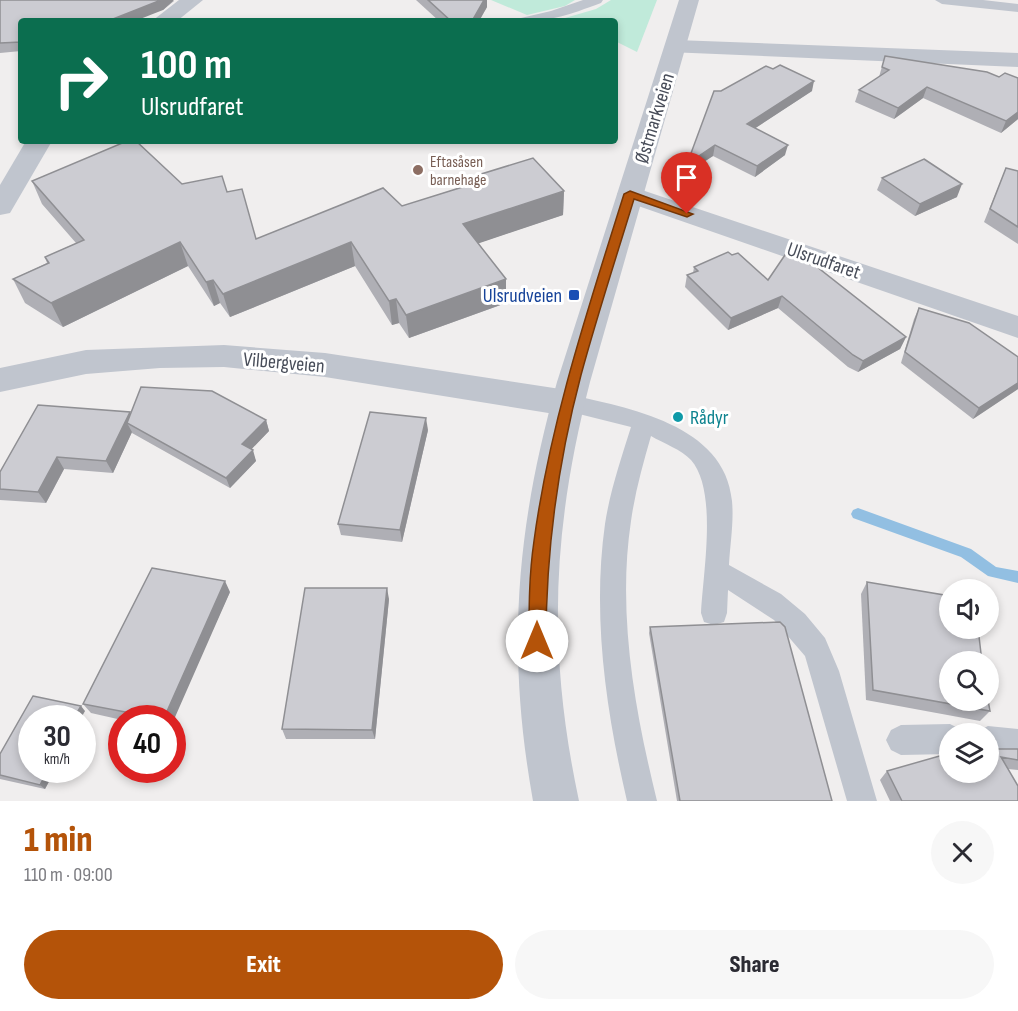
<!DOCTYPE html>
<html lang="en">
<head>
<meta charset="utf-8">
<style>
	:root { --surface:#fff; --page:#f7f7f7; --text:#2b2b33; --muted:#7c7c81; --accent:#b45309 }
	body { margin:0; font-family:"Sofia Sans Condensed",sans-serif; background:var(--page); color:var(--text); height:100vh; display:flex; flex-direction:column; font-size:22px; white-space:nowrap }
	* { box-sizing:border-box; margin:0 }
	p { font-size:20px; color:var(--muted) }
	.icon { flex:none; width:33px; height:33px; fill:none; stroke:currentColor; stroke-width:2; stroke-linecap:round; stroke-linejoin:round }
	.map { position:relative; height:801px; overflow:hidden }
	.panel { display:flex; flex-direction:column; background:var(--surface); flex:1 }
	.panel>* { flex:none }
	.top-card { position:absolute; left:18px; top:18px; width:600px; height:126px; border-radius:6px; box-shadow:0 3px 9px #0003; background:#0b6e4f; color:#fff; overflow:hidden }
	.controls { position:absolute; left:939px; top:579px; display:grid; gap:12px }
	.controls a { display:grid; place-items:center; width:60px; height:60px; border-radius:50%; background:var(--surface); box-shadow:0 3px 9px #0003; font-size:30px }
	.speed { position:absolute; left:18px; top:705px; display:flex; gap:12px; font-size:30px; font-weight:700; text-align:center }
	.speed>* { display:grid; place-content:center; width:78px; height:78px; border-radius:50%; background:var(--surface); box-shadow:0 3px 9px #0003; line-height:1 }
	.speed small { font-size:15px; font-weight:400 }
	.speed .limit { border:9px solid #d22; background:#fff; color:#111 }
	.pin { position:absolute; display:grid; place-items:center; width:51px; height:51px; color:#fff; margin:-62px -26px; border-radius:50% 50% 50% 0; rotate:-45deg; box-shadow:0 0 6px #0007 }
	.pin .icon { rotate:45deg }
	.me { position:absolute; width:66px; margin:-33px; rotate:0deg; stroke-linejoin:round; filter:drop-shadow(0 0 4px #0008) }
	.turn { display:flex; align-items:center; gap:21px; height:126px; padding:0 24px; font-size:27px }
	.turn .icon { width:78px; height:78px; stroke-width:2.5 }
	.turn b { display:block; font-size:42px; line-height:51px }
	.round { display:grid; place-items:center; flex:none; width:63px; height:63px; border-radius:32px; background:var(--page) }
	.head { display:flex; align-items:center; justify-content:space-between; height:102px; padding:0 24px }
	h1 { font-size:36px; font-weight:800; line-height:45px; color:var(--accent) }
	.button { display:flex; gap:12px; margin-top:auto; padding:12px 24px }
	.button a { flex:1; height:69px; border-radius:36px; background:var(--accent); color:#fff; font-size:24px; font-weight:800; line-height:69px; text-align:center }
	.button a+a { background:var(--page); color:var(--text) }
	.map>svg:first-child { display:block }
	.green { fill:#c0eada }
	.lines { fill:none; stroke-linecap:round; stroke-linejoin:round }
	.stream { fill:#92bfe2; fill-rule:evenodd }
	.service { fill:#c0c5ce; fill-rule:evenodd }
	.minor { fill:#c0c5ce; fill-rule:evenodd }
	.tertiary { fill:#c0c5ce; fill-rule:evenodd }
	.wall { fill:#afafb5 }
	.shaded-wall { fill:#8f8f93 }
	.building { fill:#ccccd2; stroke:#8f8f93; stroke-width:1.5 }
	.route { fill:#b45309; stroke:#753606; stroke-width:1.5 }
	.education-dot { fill:#8d6e63; stroke:#fff; stroke-width:2 }
	.transit-dot { fill:#1a4fb4; stroke:#fff; stroke-width:2 }
	.culture-dot { fill:#0f9aa8; stroke:#fff; stroke-width:2 }
	.labels { text-anchor:middle; stroke-width:6; stroke-linejoin:round; paint-order:stroke }
	.far-education-label { font-size:16px; fill:#785e54; stroke:#fff; text-anchor:start }
	.street-label { font-size:20px; fill:#484d59; stroke:#fff }
	.transit-label { font-size:20px; fill:#164399; stroke:#fff; text-anchor:end }
	.culture-label { font-size:20px; fill:#0d838f; stroke:#fff; text-anchor:start }
</style>
</head>
<body>
<div class="map">
<svg width="1018" height="801" viewBox="0 0 1018 801">
	<rect width="100%" height="100%" fill="#f0eeee"/>
	<g class="green">
		<polygon points="491,0 575,0 565,6 527,15"/>
		<polygon points="611,0 657,0 637,52 615,41 615,21 572,21 565,18 596,9"/>
	</g>
	<g class="lines">
		<polygon class="stream" points="858,508 971,549 996,567 1018,571 1018,583 988,576 961,557 853,518 851,514 853,510"/>
		<g class="service">
			<path d="M 583,0 L 603,0 L 601,3 C 568,15 554,21 519,21 L 521,18 L 551,11 Z"/>
			<polygon points="935,0 983,0 1018,4 1018,12 942,4"/>
			<path d="M 567,394 C 628,408 725,424 732,501 C 734,522 730,545 729,565 L 781,594 L 805,614 L 825,638 L 839,671 L 877,801 L 847,801 L 805,656 L 774,620 L 728,590 L 727,613 L 724,622 L 714,625 L 704,622 L 701,613 C 703,572 718,491 691,460 C 682,450 663,443 651,436 C 643,464 635,492 631,521 C 617,614 635,711 657,801 L 627,801 C 606,711 592,616 605,524 C 610,491 621,459 631,427 L 559,409 L 556,403 L 559,397 Z"/>
			<polygon points="950,724 960,729 962,734 950,734 950,754 901,755 891,750 886,740 891,730 901,725"/>
			<polygon points="988,726 1018,729 1018,760 1010,756 988,756 988,734 976,734 978,731"/>
		</g>
		<g class="minor">
			<polygon points="179,0 203,0 177,21 152,21"/>
			<polygon points="676,40 1018,53 1018,67 668,52 665,47 668,42"/>
			<polygon points="26,141 52,141 10,213 0,215 0,185"/>
			<polygon points="630,186 1018,316 1018,338 621,200 617,194 621,188"/>
			<polygon points="224,345 325,353 567,390 579,394 584,403 579,412 567,416 325,377 224,367 160,368 86,374 0,392 0,368 86,350"/>
		</g>
		<path class="tertiary" d="M 679,0 L 699,0 L 590,382 C 552,530 547,651 579,801 L 533,801 C 506,650 516,529 557,382 Z"/>
	</g>
	<g class="wall">
		<polygon points="0,0 174,1 163,10 21,21 21,51 0,53"/>
		<polygon points="416,0 487,0 487,7 479,21 439,21"/>
		<polygon points="885,56 999,77 1018,78 1018,119 1001,133 923,98 894,119 855,102 859,90 879,77"/>
		<polygon points="714,91 812,91 755,128 785,155 755,177 713,156 685,174"/>
		<polygon points="1006,168 1018,171 1018,244 984,222"/>
		<polygon points="882,178 957,197 915,216 877,190"/>
		<polygon points="465,179 564,191 563,215 478,243 506,303 409,338 399,323 392,325 355,266 230,317 220,303 214,306 188,266 63,327 25,303 13,279 47,263 45,257 76,243 42,204 32,181 182,184 227,192 256,239 402,206 465,186"/>
		<polygon points="732,255 768,280 906,337 900,349 858,372 848,367 778,308 728,330 685,287 687,275 693,273 694,267"/>
		<polygon points="919,308 1018,357 1018,389 973,419 901,363 914,319"/>
		<polygon points="130,412 131,414 266,420 269,431 251,449 256,461 230,488 132,433 132,432 113,473 64,469 46,503 0,500 0,472"/>
		<polygon points="428,430 402,542 341,535 338,524"/>
		<polygon points="867,582 990,711 980,721 866,700 861,594"/>
		<polygon points="230,592 172,718 122,718 122,720 91,713 83,704"/>
		<polygon points="389,599 375,739 286,739 282,729"/>
		<polygon points="650,627 832,801 677,801 649,633"/>
		<polygon points="85,711 32,770 55,770 45,789 0,779 0,754"/>
		<polygon points="997,749 1018,749 1018,770 1008,769 1018,801 890,801 880,780 887,771"/>
	</g>
	<g class="shaded-wall">
		<polygon points="161,0 174,0 163,10 135,21 108,21"/>
		<polygon points="484,0 487,0 487,7 479,21 472,21"/>
		<polygon points="814,81 812,91 745,135 747,124"/>
		<polygon points="927,87 923,98 894,119 898,108"/>
		<polygon points="1018,112 1018,119 1001,133 1006,121"/>
		<polygon points="715,145 713,156 685,174 687,164"/>
		<polygon points="788,145 785,155 755,177 757,166"/>
		<polygon points="962,184 957,197 915,216 920,204"/>
		<polygon points="564,191 563,215 465,248 463,224"/>
		<polygon points="180,242 188,266 63,327 51,303"/>
		<polygon points="351,242 355,266 230,317 223,294"/>
		<polygon points="506,279 506,303 409,338 406,315"/>
		<polygon points="213,280 220,303 214,306 206,282"/>
		<polygon points="782,296 778,308 728,330 731,318"/>
		<polygon points="396,299 399,323 392,325 389,301"/>
		<polygon points="906,337 900,349 858,372 863,361"/>
		<polygon points="1018,383 1018,389 973,419 979,408"/>
		<polygon points="130,412 135,424 127,423 132,432 113,473 106,461"/>
		<polygon points="426,418 428,430 402,542 400,530"/>
		<polygon points="266,420 269,431 246,455 242,444"/>
		<polygon points="253,450 256,461 230,488 226,478"/>
		<polygon points="57,457 64,469 46,503 38,492"/>
		<polygon points="225,581 230,592 172,724 172,718 164,718"/>
		<polygon points="387,588 389,599 375,739 372,730"/>
		<polygon points="81,706 85,711 81,718 74,718"/>
		<polygon points="48,770 55,770 45,789 40,785"/>
	</g>
	<g class="building">
		<polygon points="0,0 161,0 108,21 21,21 21,42 0,43"/>
		<polygon points="428,0 484,0 472,21 451,21"/>
		<polygon points="885,56 987,72 999,77 1005,73 1018,78 1018,112 1006,121 927,87 898,108 859,90 889,70 882,67"/>
		<polygon points="780,65 814,81 747,124 788,145 757,166 715,145 687,164 714,91 721,91 766,66 773,69"/>
		<polygon points="127,141 136,141 182,184 222,176 227,192 242,189 256,239 383,188 402,206 469,185 465,179 533,158 564,191 463,224 506,279 406,315 396,299 389,301 351,242 223,294 213,280 206,282 180,242 51,303 13,279 49,263 45,257 84,240 32,181"/>
		<polygon points="924,159 962,184 920,204 882,178"/>
		<polygon points="1006,168 1018,171 1018,227 990,209"/>
		<polygon points="728,252 732,255 738,253 768,280 785,255 817,267 906,337 863,361 853,355 782,296 731,318 687,275 698,271 694,267"/>
		<polygon points="919,308 969,323 1018,357 1018,383 979,408 905,352"/>
		<polygon points="141,387 212,391 266,420 242,444 253,450 226,478 127,423"/>
		<polygon points="38,405 130,412 106,461 57,457 38,492 0,489 0,472"/>
		<polygon points="370,412 426,418 400,530 338,524"/>
		<polygon points="152,568 225,581 164,718 157,718 83,704"/>
		<polygon points="867,582 950,596 950,628 978,628 982,662 950,662 950,700 988,700 990,711 873,690"/>
		<polygon points="305,588 387,588 372,730 282,729"/>
		<polygon points="780,622 785,627 832,801 680,801 650,627"/>
		<polygon points="33,696 81,706 74,718 32,718 32,770 48,770 40,785 0,775 0,754"/>
		<polygon points="995,740 997,749 1018,749 1018,760 1001,757 1018,786 1018,801 902,801 887,771 950,753 950,772 988,772 988,742"/>
	</g>
	<path class="route" d="M 630,191 L 693,214 L 687,217 L 634,199 C 616,258 597,316 581,375 C 558,462 546,551 546,641 L 543,647 L 537,649 L 531,647 L 529,641 C 529,608 529,575 534,541 C 550,422 588,309 624,194 Z"/>
	<circle class="education-dot" cx="418" cy="170" r="6"/>
	<rect class="transit-dot" x="568" y="289" width="12" height="12" rx="3"/>
	<circle class="culture-dot" cx="678" cy="417" r="6"/>
	<g class="labels">
		<g class="far-education-label">
			<text x="430" y="167">Eftasåsen<tspan x="430" dy="18">barnehage</tspan></text>
		</g>
		<g class="street-label">
			<text transform="translate(654 118) rotate(-73)" y="7">Østmarkveien</text>
			<text transform="translate(824 260) rotate(19)" y="7">Ulsrudfaret</text>
			<text transform="translate(284 362) rotate(5)" y="7">Vilbergveien</text>
		</g>
		<g class="transit-label">
			<text x="562" y="302">Ulsrudveien</text>
		</g>
		<g class="culture-label">
			<text x="690" y="424">Rådyr</text>
		</g>
	</g>
</svg>
<div class="controls">
<a><svg class="icon" aria-label="sound" viewBox="0 0 24 24"><path d="M4 9h4l5-4v14l-5-4H4zM17 9q2 3 0 6"/></svg></a>
<a><svg class="icon" aria-label="search" viewBox="0 0 24 24"><circle cx="10" cy="10" r="6"/><path d="M15 15l6 6"/></svg></a>
<a><svg class="icon" aria-label="layers" viewBox="0 0 24 24"><path d="M12 4l9 5-9 5-9-5zM3 14l9 5 9-5"/></svg></a>
</div>
<div class="speed"><div>30<small>km/h</small></div><div class="limit">40</div></div>
<div class="pin" style="left:687px;top:214px;background:#d93025"><svg class="icon" aria-label="arrive" viewBox="0 0 24 24"><path d="M6 21V4h12l-3 4 3 4H6"/></svg></div>
<svg class="me" style="left:537px;top:641px" viewBox="-20 -20 40 40"><circle r="19" fill="#fff"/><path d="M0-13L10 11 0 6-10 11z" fill="#b45309"/></svg>
<div class="top-card">
<div class="turn"><svg class="icon" aria-label="right" viewBox="0 0 24 24"><path d="M7 20v-9h11M14 6l5 5-5 5"/></svg><div><b>100 m</b>Ulsrudfaret</div></div>
</div>
</div>
<section class="panel">
<div class="head"><div><h1>1 min</h1><p>110 m · 09:00</p></div><a class="round"><svg class="icon" aria-label="close" viewBox="0 0 24 24"><path d="M6 6l12 12M18 6L6 18"/></svg></a></div>
<div class="button"><a>Exit</a><a>Share</a></div>
</section>
</body>
</html>
